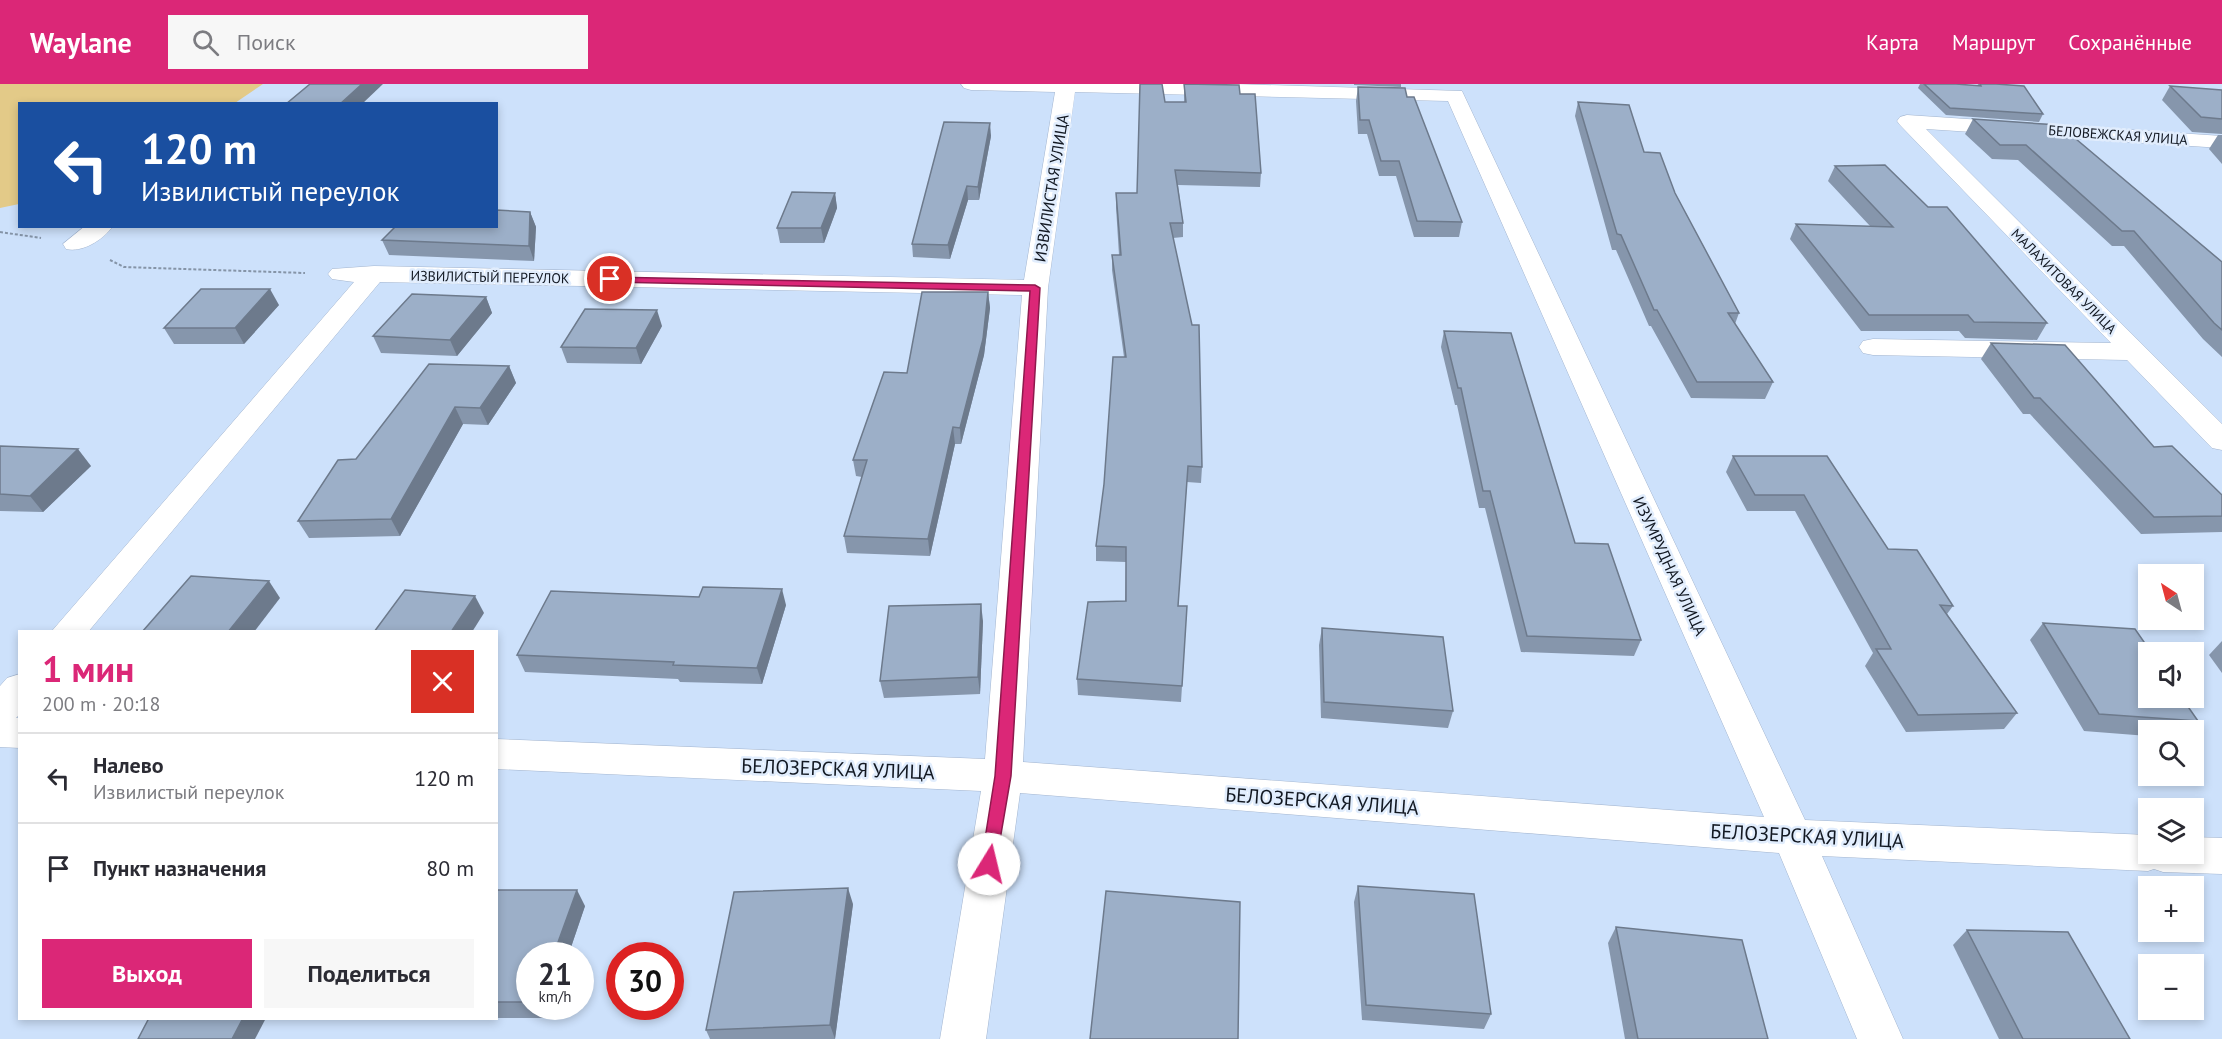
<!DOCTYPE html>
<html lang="ru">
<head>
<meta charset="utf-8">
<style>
	:root { --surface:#fff; --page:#f7f7f7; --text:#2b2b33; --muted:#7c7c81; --line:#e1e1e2; --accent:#db2777 }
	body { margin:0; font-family:"PT Sans",sans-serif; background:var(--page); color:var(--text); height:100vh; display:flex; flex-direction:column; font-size:22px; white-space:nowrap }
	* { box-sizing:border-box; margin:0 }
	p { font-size:20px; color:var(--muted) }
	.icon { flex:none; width:33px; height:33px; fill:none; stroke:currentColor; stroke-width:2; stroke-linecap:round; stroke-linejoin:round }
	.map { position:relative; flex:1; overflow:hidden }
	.sheet { position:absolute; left:18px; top:546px; width:480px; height:390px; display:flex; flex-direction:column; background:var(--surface); border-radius:0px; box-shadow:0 3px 9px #0003 }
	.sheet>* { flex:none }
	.top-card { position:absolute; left:18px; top:18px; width:480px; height:126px; border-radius:0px; box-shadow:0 3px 9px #0003; background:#1a4fa0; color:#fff; overflow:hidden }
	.needle { width:39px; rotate:324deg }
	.fabs { position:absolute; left:2138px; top:480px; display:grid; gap:12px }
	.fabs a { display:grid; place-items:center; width:66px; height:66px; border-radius:0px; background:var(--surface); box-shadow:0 3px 9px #0003; font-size:30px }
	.speed { position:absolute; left:516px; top:858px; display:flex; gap:12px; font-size:30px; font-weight:700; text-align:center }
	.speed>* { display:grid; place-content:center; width:78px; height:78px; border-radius:50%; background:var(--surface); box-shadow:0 3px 9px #0003; line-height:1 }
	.speed small { font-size:15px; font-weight:400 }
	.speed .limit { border:9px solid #d22; background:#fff; color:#111 }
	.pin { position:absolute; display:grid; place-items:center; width:51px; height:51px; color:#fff; margin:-26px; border:3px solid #fff; border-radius:50%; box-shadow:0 2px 6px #0007 }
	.me { position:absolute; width:66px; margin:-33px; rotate:9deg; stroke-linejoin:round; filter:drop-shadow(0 0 4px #0008) }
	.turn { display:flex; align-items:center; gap:21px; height:126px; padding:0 24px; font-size:27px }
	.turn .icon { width:78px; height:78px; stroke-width:2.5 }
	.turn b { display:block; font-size:42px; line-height:51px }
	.round { display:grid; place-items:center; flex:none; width:63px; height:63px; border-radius:0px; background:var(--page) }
	.summary { display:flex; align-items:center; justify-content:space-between; height:102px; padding:0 24px }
	h1 { font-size:36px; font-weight:600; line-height:45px; color:var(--accent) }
	.action { display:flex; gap:12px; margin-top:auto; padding:12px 24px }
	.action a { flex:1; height:69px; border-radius:0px; background:var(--accent); color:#fff; font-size:24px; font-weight:600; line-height:69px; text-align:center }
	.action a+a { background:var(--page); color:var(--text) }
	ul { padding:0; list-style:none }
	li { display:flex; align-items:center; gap:18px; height:90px; padding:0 24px; border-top:2px solid var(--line) }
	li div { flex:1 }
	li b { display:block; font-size:22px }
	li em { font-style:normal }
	header { display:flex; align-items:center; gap:36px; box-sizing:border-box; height:84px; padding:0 30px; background:var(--accent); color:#fff }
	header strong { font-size:28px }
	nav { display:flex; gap:33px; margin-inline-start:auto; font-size:21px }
	.search { width:420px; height:54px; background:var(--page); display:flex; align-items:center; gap:15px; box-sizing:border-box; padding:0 21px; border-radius:0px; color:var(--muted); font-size:22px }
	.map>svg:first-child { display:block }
	.green { fill:#e3ca88 }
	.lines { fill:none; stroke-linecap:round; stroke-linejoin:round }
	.minor-casing { stroke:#a3b5cf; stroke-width:1 }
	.path { stroke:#8594a7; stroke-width:2; stroke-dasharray:3 2; stroke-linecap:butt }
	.minor { fill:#fff; fill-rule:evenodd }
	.wall { fill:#8696ac }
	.shaded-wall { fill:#6d7a8c }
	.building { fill:#9cafc8; stroke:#6d7a8c; stroke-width:1.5 }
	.route { fill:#db2777; stroke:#8e194d; stroke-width:1.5 }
	.labels { text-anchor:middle; stroke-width:5; stroke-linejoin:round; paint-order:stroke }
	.far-street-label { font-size:14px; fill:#121822; stroke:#e1edfd }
	.street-label { font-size:16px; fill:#121822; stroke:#e1edfd }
	.near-street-label { font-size:20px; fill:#121822; stroke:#e1edfd }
</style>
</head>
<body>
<header>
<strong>Waylane</strong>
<div class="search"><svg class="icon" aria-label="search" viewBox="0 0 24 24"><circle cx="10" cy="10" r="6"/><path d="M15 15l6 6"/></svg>Поиск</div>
<nav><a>Карта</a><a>Маршрут</a><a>Сохранённые</a></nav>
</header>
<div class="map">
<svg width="2222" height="955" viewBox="0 0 2222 955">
	<rect width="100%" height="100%" fill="#cde1fb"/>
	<polygon class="green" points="0,0 263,0 235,19 20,20 19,120 0,124"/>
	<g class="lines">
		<defs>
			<g id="minor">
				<path d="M 961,0 L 1235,0 L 1462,7 L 1805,736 L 2148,751 L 2148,770 L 2193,770 L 2193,753 L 2222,754 L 2222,790 L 2163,788 L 2154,785 L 2148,787 L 1822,772 L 1903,955 L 1857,955 L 1779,769 L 1020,709 L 986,955 L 940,955 L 981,707 L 496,685 L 496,655 L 985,675 L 1022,211 L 380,198 L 88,548 L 51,548 L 354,198 L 332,195 L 328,190 L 332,185 L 374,182 L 1024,196 L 1055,8 L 971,6 L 964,4 ZM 1075,8 L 1448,17 L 1764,733 L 1023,678 L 1048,204 Z"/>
				<polygon points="1907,31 2222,52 2222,64 1926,45 2222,340 2222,366 2212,364 2127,276 1873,271 1863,269 1859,263 1863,257 1873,255 2111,259 1900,41 1897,37 1900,33"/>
				<path d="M 85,142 L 113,142 C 103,156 82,169 66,165 L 63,160 Z"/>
				<polygon points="20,590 20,630 16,634 20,634 20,664 0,663 0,602 7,594"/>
			</g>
		</defs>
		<use href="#minor" class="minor-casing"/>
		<g class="path">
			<polyline points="0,148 41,154"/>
			<polyline points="110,176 124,183 305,189"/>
		</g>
		<use href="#minor" class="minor"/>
	</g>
	<g class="wall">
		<polygon points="1184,0 1240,10 1261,89 1260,103 1178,101 1183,139 1183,153 1173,154 1202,383 1201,399 1187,398 1178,522 1187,522 1181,618 1078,611 1077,595 1125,517 1126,478 1096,477 1096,462 1124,273 1112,186 1112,171 1119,171 1116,123 1116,109 1137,109 1165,18 1184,18"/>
		<polygon points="1354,0 1401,0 1401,3 1354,1"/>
		<polygon points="1920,0 1956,0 1977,2 1978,0 1996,0 2043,30 2039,38 1946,31 1918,4"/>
		<polygon points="2170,2 2222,6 2222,50 2192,48 2162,16"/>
		<polygon points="1358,3 1407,13 1462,138 1459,153 1414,153 1396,92 1379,92 1367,50 1358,50 1356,17"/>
		<polygon points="1578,18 1644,68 1675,109 1739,229 1735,240 1773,298 1765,315 1691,314 1651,242 1649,242 1616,166 1612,166 1575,32"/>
		<polygon points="1973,35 2065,50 2222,178 2222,273 2203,255 2124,162 2112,162 2018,76 1992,75 1965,50"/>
		<polygon points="2218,51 2222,51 2222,80 2209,65"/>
		<polygon points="991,52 979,116 968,116 950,175 913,173 912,160"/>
		<polygon points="1835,82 2047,239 2037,256 1965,254 1959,247 1861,247 1790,155 1796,140 1870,142 1828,97"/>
		<polygon points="835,109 837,124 824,159 780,159 777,144"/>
		<polygon points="530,128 536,143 534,177 389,171 382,156"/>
		<polygon points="988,208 990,224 984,271 961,360 955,360 930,472 847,469 844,452 862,393 856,392 853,376 907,289"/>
		<polygon points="486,213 492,229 457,272 381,269 373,252"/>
		<polygon points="279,221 244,260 174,260 164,244"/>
		<polygon points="662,242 641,280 567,279 561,263"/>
		<polygon points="1444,247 1575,459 1641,556 1634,572 1521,568 1485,424 1479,424 1457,321 1455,321 1441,263"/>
		<polygon points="1991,259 2154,363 2222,411 2222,448 2141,450 2030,330 2023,330 1981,275"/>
		<polygon points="509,282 516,299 488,341 463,340 400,452 309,454 298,437 356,375"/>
		<polygon points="0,362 91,382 43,428 0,427"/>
		<polygon points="1733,372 1827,372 1888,465 1953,522 1947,530 2017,629 2004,645 1906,648 1865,582 1873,569 1795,427 1747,427 1726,388"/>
		<polygon points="786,521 762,600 680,598 678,595 525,588 517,571"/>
		<polygon points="983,537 980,610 884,614 880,597"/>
		<polygon points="2043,539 2198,637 2189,646 2148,646 2148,652 2084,647 2030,556"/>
		<polygon points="1322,544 1453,627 1448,644 1321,634 1319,561"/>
		<polygon points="2222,557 2222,589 2209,571"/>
		<polygon points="1358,802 1491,930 1484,945 1362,936 1354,818"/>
		<polygon points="496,806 585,822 568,872 530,872 530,922 551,922 547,934 496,934"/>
		<polygon points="853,820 835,955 710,955 706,946"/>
		<polygon points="1616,843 1768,955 1625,955 1608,859"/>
		<polygon points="1967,846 2130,955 1999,955 1953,861"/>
	</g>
	<g class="shaded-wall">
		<polygon points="362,0 383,0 362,20 340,20"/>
		<polygon points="990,39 991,52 979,116 978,103"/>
		<polygon points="967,102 968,116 950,175 948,161"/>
		<polygon points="835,109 837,124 824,159 821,144"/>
		<polygon points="530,128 536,143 534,177 529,162"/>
		<polygon points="270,205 279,221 244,260 235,244"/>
		<polygon points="988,208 990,224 984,271 961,360 960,344"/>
		<polygon points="486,213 492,229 457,272 450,256"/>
		<polygon points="657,226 662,242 641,280 636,264"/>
		<polygon points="509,282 516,299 488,341 480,324"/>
		<polygon points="455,323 463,340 400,452 391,435"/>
		<polygon points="953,343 955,360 930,472 928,455"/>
		<polygon points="78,365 91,382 43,428 30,412"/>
		<polygon points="269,497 280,514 254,548 228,548"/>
		<polygon points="782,505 786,521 762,600 757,584"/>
		<polygon points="475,512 484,529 472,548 451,548"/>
		<polygon points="981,520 983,537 980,610 978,593"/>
		<polygon points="848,804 853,820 835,955 830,941"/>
		<polygon points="577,806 585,822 568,872 553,872"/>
		<polygon points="540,922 551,922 547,934"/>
		<polygon points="243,934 266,934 255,955 232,955"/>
	</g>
	<g class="building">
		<polygon points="310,0 362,0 340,20 286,20"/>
		<polygon points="1140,0 1162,0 1165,18 1186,18 1184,0 1239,1 1240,10 1255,10 1261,89 1175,86 1183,139 1170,139 1192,241 1199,241 1202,383 1188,382 1178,522 1187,522 1182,602 1077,595 1088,518 1126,517 1126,463 1096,462 1104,400 1113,273 1126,273 1112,171 1121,171 1116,109 1137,109"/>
		<polygon points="1924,0 1956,0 1981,2 1980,0 1996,0 2024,2 2043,30 1950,24"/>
		<polygon points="2170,2 2222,6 2222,35 2201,33"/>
		<polygon points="1358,3 1405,4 1407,13 1414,13 1462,138 1417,137 1399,77 1381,77 1369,36 1360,36"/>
		<polygon points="1578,18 1629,21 1644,68 1660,69 1675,109 1739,229 1728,229 1773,298 1697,298 1657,226 1654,226 1621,151 1617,150"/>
		<polygon points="1973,35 2058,41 2065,50 2070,50 2222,178 2222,246 2214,239 2134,147 2122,147 2026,61 2000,61"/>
		<polygon points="944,38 990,39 978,103 967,102 948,161 912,160"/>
		<polygon points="1885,81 1928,123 1947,123 2047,239 1974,238 1968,231 1869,231 1796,140 1893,143 1835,82"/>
		<polygon points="792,108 835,109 821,144 777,144"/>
		<polygon points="496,126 530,128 529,162 382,156 396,142 496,142"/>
		<polygon points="201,205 270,205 235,244 164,244"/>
		<polygon points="922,208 988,208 983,255 960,344 953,343 928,455 844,452 867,376 853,376 884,288 907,289"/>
		<polygon points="412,210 486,213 450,256 373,252"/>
		<polygon points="585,225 657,226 636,264 561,263"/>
		<polygon points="1444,247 1511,249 1575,459 1608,460 1641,556 1527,552 1490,407 1483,407 1461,304 1458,304"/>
		<polygon points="1991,259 2065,261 2154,363 2172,362 2222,411 2222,432 2154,433 2040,314 2034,314"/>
		<polygon points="429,280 509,282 480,324 455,323 391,435 298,437 338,376 356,375"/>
		<polygon points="0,362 78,365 30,412 0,410"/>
		<polygon points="1733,372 1827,372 1888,465 1917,466 1953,522 1940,521 2017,629 1918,631 1876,565 1891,565 1804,411 1755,411"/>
		<polygon points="191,492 269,497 228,548 142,548"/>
		<polygon points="703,503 782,505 757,584 673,581 674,578 517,571 551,507 699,513"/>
		<polygon points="405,506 475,512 451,548 374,548"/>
		<polygon points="981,520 978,593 880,597 889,522"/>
		<polygon points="2043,539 2135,545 2151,568 2148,568 2148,614 2182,614 2198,637 2099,630"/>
		<polygon points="1322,544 1443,553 1453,627 1324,618"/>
		<polygon points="1358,802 1474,810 1491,930 1366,921"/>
		<polygon points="848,804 830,941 706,946 734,808"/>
		<polygon points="496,806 577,806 553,872 530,872 530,918 496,918"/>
		<polygon points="1106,807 1240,818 1238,955 1090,955"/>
		<polygon points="1616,843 1742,856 1768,955 1638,955"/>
		<polygon points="1967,846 2068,848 2130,955 2023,955"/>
		<polygon points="149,934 243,934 232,955 138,955"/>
	</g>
	<polygon class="route" points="606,193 1035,201 1040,204 1011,692 995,785 989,787 983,785 981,780 995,692 1030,207 610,198 606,198"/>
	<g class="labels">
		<g class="far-street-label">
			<text transform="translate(2118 51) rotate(4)" y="5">БЕЛОВЕЖСКАЯ УЛИЦА</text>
			<text transform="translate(490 193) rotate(1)" y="5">ИЗВИЛИСТЫЙ ПЕРЕУЛОК</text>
			<text transform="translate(2064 197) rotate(45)" y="5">МАЛАХИТОВАЯ УЛИЦА</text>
		</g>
		<g class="street-label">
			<text transform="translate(1051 104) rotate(-81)" y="6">ИЗВИЛИСТАЯ УЛИЦА</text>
			<text transform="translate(1670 482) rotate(65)" y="6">ИЗУМРУДНАЯ УЛИЦА</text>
		</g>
		<g class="near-street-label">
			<text transform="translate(838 685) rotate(2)" y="7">БЕЛОЗЕРСКАЯ УЛИЦА</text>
			<text transform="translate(1322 717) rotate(4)" y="7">БЕЛОЗЕРСКАЯ УЛИЦА</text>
			<text transform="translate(1807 752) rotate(3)" y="7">БЕЛОЗЕРСКАЯ УЛИЦА</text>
		</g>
	</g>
</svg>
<div class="fabs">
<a><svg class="needle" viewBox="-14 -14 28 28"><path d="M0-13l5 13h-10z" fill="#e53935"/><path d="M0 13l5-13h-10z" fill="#7c7c81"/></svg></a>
<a><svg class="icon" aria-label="sound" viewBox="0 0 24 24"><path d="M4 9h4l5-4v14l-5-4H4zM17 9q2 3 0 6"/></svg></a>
<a><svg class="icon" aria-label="search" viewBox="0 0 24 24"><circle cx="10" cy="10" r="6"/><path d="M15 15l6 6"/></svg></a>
<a><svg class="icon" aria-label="layers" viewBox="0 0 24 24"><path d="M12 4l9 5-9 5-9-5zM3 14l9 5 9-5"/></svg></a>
<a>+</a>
<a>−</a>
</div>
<div class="speed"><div>21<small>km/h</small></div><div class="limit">30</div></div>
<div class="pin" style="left:610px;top:195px;background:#d93025"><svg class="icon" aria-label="arrive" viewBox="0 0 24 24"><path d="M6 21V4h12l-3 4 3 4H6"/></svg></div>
<svg class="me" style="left:989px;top:780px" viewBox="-20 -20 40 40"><circle r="19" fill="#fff"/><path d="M0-13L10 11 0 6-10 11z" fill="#db2777"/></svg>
<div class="top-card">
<div class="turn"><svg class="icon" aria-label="left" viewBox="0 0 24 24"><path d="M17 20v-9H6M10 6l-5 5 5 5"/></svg><div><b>120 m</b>Извилистый переулок</div></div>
</div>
<section class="sheet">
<div class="summary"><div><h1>1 мин</h1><p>200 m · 20:18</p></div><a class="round" style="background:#d93025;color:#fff"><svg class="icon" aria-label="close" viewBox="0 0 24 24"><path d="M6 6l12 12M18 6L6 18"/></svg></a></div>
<ul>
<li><svg class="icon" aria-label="left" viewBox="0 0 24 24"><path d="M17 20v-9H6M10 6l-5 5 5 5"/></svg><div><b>Налево</b><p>Извилистый переулок</p></div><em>120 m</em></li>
<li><svg class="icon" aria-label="arrive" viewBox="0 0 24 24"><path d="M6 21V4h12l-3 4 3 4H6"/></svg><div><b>Пункт назначения</b></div><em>80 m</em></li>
</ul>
<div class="action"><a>Выход</a><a>Поделиться</a></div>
</section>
</div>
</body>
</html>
